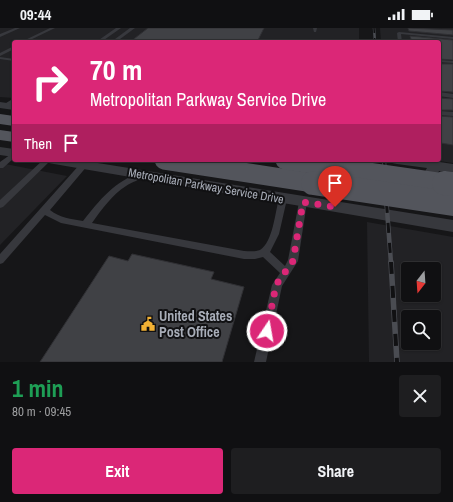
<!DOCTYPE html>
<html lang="en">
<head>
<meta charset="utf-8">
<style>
	:root { --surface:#101012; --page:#1e1e20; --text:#f1f3f6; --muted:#9c9d9f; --line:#303032; --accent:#db2777 }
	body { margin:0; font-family:"Archivo Narrow",sans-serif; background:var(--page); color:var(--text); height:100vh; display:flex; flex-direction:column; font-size:15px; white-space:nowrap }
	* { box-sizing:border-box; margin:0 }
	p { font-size:13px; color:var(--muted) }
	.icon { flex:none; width:22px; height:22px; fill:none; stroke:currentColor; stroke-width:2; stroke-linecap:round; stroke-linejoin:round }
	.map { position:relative; height:334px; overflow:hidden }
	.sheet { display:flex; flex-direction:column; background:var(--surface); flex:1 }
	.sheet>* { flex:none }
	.hud { position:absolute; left:12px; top:12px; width:429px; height:122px; border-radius:4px; box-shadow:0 1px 3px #0004,0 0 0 1px var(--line); background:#db2777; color:#fff; overflow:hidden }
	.needle { width:26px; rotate:197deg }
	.fabs { position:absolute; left:401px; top:234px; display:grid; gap:8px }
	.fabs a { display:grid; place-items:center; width:40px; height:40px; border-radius:4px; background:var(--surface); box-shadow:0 1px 3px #0004,0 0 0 1px var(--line); font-size:20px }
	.pin { position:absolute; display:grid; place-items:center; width:34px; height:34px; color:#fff; margin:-41px -17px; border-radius:50% 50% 50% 0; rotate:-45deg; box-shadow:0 0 4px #0007 }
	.pin .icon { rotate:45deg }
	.me { position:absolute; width:44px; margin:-22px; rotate:12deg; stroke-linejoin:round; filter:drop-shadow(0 0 3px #0008) }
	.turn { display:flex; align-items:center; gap:14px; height:84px; padding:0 12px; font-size:18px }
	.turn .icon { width:52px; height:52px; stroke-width:2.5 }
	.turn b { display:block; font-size:28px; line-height:34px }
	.then { display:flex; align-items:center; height:38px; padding:0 12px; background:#0003; gap:8px; font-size:15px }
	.round { display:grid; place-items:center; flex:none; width:42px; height:42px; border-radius:4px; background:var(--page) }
	.summary { display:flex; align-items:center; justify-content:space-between; height:68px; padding:0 12px }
	h1 { font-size:24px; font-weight:700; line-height:30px; color:#1e9e55 }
	.cta { display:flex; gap:8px; margin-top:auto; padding:8px 12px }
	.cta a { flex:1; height:46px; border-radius:4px; background:var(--accent); color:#fff; font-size:16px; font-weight:700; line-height:46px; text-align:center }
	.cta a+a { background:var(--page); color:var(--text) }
	.status { display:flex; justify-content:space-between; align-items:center; height:28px; padding:0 20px; background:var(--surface); direction:ltr }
	.status svg { height:11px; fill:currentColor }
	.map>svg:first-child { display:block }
	.built { fill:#222225; fill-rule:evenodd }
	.building { fill:#404145; stroke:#303034 }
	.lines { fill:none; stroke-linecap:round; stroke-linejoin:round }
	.service { fill:#37383d; fill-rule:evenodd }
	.minor { fill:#37383d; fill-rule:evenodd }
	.primary { fill:#53555c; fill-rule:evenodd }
	.rail-far3-casing { stroke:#4a4c52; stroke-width:2.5 }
	.rail-far2-casing { stroke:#4a4c52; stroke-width:4 }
	.rail-far1-casing { stroke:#4a4c52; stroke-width:4.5 }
	.rail-casing { stroke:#4a4c52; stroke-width:5.5 }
	.rail-far3 { stroke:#111113; stroke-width:1.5; stroke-dasharray:5; stroke-linecap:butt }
	.rail-far2 { stroke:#111113; stroke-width:2.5; stroke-dasharray:8; stroke-linecap:butt }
	.rail-far1 { stroke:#111113; stroke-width:3; stroke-dasharray:10; stroke-linecap:butt }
	.rail { stroke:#111113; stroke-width:4; stroke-dasharray:12; stroke-linecap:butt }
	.primary-bridge-far1 { stroke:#53555c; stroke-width:19 }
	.primary-bridge { stroke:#53555c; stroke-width:24 }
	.route { stroke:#db2777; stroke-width:7; stroke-dasharray:0 12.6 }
	.labels { text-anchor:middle; stroke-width:4; stroke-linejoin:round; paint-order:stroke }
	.street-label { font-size:12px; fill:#a8adb8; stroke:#111113 }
	.near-poi-label { font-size:14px; font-weight:bold; fill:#a8adb8; stroke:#111113; text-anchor:start }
</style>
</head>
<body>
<div class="status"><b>09:44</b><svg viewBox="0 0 49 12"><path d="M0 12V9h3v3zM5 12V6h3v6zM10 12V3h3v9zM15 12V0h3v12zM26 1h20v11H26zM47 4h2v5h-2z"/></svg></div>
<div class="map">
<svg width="453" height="334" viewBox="0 0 453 334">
	<rect width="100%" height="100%" fill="#161618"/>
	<g class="built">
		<polygon points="0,0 359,0 359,14 14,14 14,70 0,69"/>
		<polygon points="380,0 453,0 453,135 432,132 439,132 439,14 381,14"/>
		<polygon points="0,135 67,148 0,217"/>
		<path d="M 367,194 L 453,209 L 453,334 L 369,334 ZM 408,241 L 434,241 L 434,267 L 408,267 ZM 408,289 L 434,289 L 434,315 L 408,315 Z"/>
	</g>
	<g class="building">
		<polygon points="148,0 264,0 257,14 130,14"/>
		<polygon points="408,0 453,2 453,7 409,3"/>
		<polygon points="410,8 453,12 453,32 439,31 439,14 412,14"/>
		<polygon points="439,36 453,36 453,64 439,63"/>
		<polygon points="439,70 453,71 453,82 439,82"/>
		<polygon points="439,88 453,89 453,117 441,115"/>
		<polygon points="132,226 214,244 211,251 244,259 222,334 40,334 109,228 128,233"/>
	</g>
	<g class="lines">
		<g class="service">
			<polygon points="15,0 20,0 0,9 0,6"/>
			<polygon points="50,0 55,0 26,14 21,14"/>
			<polygon points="116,0 121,0 101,14 96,14"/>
			<polygon points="130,0 135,0 116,14 111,14"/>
			<polygon points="313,0 317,0 316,4 314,4"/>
			<polygon points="399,4 453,9 453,11 401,6 402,14 398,14 397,5"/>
			<polygon points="14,18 14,21 0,28 0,25"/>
			<polygon points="0,29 14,31 14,33 0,31"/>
			<polygon points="439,32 453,33 453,35 439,34"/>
			<polygon points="439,64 453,66 453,70 439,68"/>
			<polygon points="14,70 14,75 7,79 3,79 3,77"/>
			<polygon points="439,83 453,84 453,88 439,87"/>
			<polygon points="14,124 14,130 3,140 0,140 0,134"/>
			<polygon points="43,132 51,132 3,179 0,180 0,172"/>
			<path d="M 81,135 L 87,135 L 88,137 L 50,182 C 60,190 71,191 83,193 C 99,173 115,152 141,145 L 145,147 C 140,152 132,154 126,158 C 112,167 102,181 92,195 L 244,223 C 249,223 255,224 260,222 C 273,214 275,184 279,171 L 280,169 L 286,169 L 287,171 L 279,206 L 270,224 L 285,238 L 288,232 L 299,174 L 303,171 L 306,172 L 307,174 L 298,233 L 282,258 L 266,334 L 254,334 L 272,257 L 280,245 L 263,229 L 255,231 L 244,231 L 61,195 L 45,187 L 3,235 L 0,236 L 0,226 Z"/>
		</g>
		<g class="minor">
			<polygon points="0,74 14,76 14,82 0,80"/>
			<polygon points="0,119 14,121 14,129 0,127"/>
			<polygon points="47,132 79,132 453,192 453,204 54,136 49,135"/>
			<polygon points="390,132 426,132 453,136 453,144 439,143 437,147 440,162 438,165 428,165 423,147 427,140 397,136 392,135"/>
		</g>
		<g class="primary">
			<polygon points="0,86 14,88 14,98 0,96"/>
			<polygon points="0,102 14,104 14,114 0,112"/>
		</g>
		<defs>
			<polyline id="rail-far3" points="374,0 375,14"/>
			<polyline id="rail-far2" points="384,132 386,156"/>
			<polyline id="rail-far1" points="385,155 391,235"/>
			<polyline id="rail" points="391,234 397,334"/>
		</defs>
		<use href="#rail-far3" class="rail-far3-casing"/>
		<use href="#rail-far2" class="rail-far2-casing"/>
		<use href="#rail-far1" class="rail-far1-casing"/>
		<use href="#rail" class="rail-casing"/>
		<use href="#rail-far3" class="rail-far3"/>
		<use href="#rail-far2" class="rail-far2"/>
		<use href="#rail-far1" class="rail-far1"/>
		<use href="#rail" class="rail"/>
		<g class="primary-bridge-far1">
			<polyline points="164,132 320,156"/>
			<polyline points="285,132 451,156"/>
		</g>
		<g class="primary-bridge">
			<polyline points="313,155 453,176"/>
			<polyline points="444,155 453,156"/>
		</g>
	</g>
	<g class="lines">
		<polyline class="route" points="267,303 276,257 293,233 303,174 335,179"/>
	</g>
	<defs>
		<symbol id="civic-bare" viewBox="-9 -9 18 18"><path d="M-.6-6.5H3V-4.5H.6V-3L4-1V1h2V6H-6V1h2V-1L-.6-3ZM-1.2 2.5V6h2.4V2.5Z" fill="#f2b134" stroke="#111113" stroke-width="2.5" paint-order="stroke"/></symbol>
	</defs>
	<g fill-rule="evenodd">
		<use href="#civic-bare" x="138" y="286" width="20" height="20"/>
	</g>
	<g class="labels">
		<g class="street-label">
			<text transform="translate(206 158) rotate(10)" y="4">Metropolitan Parkway Service Drive</text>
		</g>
		<g class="near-poi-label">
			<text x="159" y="293">United States<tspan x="159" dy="16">Post Office</tspan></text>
		</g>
	</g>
</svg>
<div class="fabs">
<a><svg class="needle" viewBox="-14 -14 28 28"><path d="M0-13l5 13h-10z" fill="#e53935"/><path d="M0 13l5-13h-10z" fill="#9c9d9f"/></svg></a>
<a><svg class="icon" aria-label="search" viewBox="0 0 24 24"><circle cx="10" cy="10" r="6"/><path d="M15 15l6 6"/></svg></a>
</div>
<div class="pin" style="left:335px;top:179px;background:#d93025"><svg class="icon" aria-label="arrive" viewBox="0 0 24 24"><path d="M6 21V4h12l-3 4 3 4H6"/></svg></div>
<svg class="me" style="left:267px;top:303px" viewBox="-20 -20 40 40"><circle r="17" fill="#db2777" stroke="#fff" stroke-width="3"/><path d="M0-11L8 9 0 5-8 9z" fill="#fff"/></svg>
<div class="hud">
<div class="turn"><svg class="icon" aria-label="right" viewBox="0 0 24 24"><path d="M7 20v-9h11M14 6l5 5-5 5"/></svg><div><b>70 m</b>Metropolitan Parkway Service Drive</div></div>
<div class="then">Then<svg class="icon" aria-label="arrive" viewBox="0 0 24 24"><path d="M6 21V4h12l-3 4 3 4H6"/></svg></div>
</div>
</div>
<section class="sheet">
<div class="summary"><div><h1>1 min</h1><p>80 m · 09:45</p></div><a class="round"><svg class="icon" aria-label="close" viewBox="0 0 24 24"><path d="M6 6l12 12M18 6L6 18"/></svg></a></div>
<div class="cta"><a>Exit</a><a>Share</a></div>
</section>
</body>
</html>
